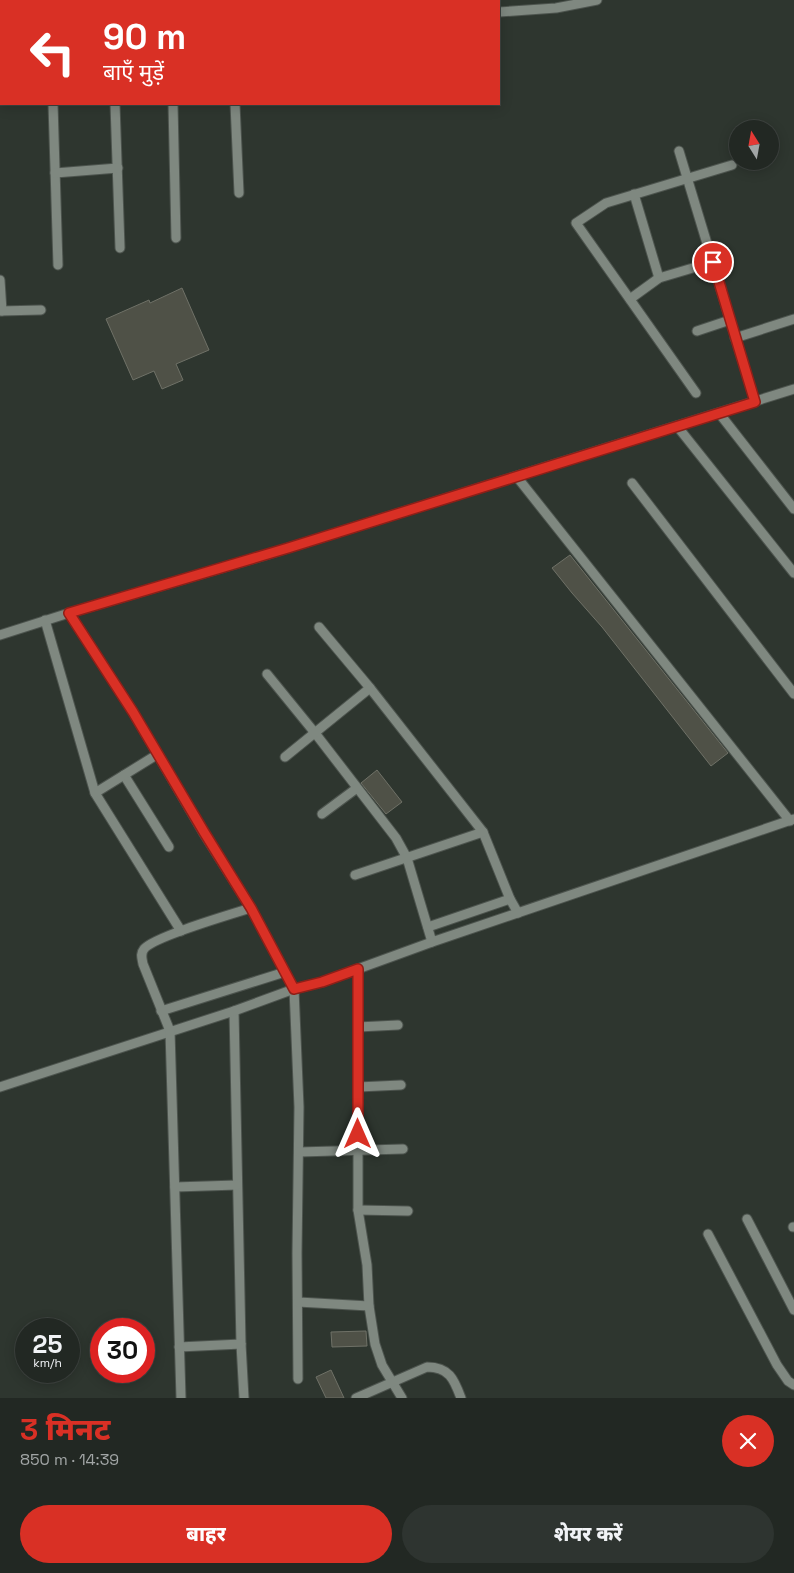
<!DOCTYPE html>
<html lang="hi">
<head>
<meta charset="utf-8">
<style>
	:root { --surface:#222823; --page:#2e3430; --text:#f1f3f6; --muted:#a2a6a6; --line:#3f4441; --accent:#d93025 }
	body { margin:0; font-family:"Space Grotesk","Noto Sans Devanagari",sans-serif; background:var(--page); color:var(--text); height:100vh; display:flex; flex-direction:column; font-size:19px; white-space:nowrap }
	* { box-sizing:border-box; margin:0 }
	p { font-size:16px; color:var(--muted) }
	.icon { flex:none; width:28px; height:28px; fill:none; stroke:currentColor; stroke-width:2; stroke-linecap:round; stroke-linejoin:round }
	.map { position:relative; height:1398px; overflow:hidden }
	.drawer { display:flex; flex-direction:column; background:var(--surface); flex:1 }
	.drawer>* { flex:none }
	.hud { position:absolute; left:0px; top:0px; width:500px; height:105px; box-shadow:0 2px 12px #0003,0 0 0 1px var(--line); background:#d93025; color:#fff; overflow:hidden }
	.needle { width:32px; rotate:349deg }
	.controls { position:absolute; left:729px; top:120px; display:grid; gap:10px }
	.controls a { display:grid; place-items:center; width:50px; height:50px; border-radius:50%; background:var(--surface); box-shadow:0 2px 12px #0003,0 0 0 1px var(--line); font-size:25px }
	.speed { position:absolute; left:15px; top:1318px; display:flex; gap:10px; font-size:25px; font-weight:700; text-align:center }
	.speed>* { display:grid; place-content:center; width:65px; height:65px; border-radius:50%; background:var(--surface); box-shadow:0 2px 12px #0003,0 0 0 1px var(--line); line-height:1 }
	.speed small { font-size:12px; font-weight:400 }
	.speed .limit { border:8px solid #d22; background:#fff; color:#111 }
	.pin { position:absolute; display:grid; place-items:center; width:42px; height:42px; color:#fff; margin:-21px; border:2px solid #fff; border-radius:50%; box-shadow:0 1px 5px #0007 }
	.me { position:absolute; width:55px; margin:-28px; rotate:0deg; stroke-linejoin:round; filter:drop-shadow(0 0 4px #0008) }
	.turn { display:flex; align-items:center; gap:18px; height:105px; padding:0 20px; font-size:22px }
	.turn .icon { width:65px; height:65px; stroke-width:2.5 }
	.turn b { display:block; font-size:35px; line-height:42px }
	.round { display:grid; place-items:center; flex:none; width:52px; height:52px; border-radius:26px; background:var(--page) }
	.overview { display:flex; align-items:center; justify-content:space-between; height:85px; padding:0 20px }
	h1 { font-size:30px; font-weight:800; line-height:38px; color:var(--accent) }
	.primary-button { display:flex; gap:10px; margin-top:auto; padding:10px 20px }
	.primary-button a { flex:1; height:58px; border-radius:30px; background:var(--accent); color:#fff; font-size:20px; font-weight:800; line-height:58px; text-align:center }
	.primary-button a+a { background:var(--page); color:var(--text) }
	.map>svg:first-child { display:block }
	.building { fill:#4f5147; stroke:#6f7167 }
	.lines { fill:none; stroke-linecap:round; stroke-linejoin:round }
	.minor-casing { stroke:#4d544e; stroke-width:11 }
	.minor { stroke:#7f8880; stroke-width:9 }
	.route-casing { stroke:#8d1f18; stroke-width:12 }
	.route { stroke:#d93025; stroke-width:9 }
</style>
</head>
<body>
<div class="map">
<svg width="794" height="1398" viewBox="0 0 794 1398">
	<rect width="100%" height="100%" fill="#2e362f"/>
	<g class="building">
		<polygon points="182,288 209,350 176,364 183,380 162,389 154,371 133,380 106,319 149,300 150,303"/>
		<polygon points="570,555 728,753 711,766 602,627 572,593 552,568"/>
		<polygon points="377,770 402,802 386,814 361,783"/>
		<polygon points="366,1331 367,1346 332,1347 331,1332"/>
		<polygon points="331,1370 344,1398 326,1398 316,1377"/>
	</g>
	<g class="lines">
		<defs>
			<g id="minor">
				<polyline points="253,0 253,1"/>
				<polyline points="379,0 379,1"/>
				<polyline points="469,0 470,1"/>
				<polyline points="499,12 556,8 597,0"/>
				<polyline points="0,22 1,21"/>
				<polyline points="0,68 1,68"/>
				<polyline points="53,104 58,265"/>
				<polyline points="115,104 120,248"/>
				<polyline points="173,104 176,238"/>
				<polyline points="235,104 239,193"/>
				<polyline points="679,151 755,402"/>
				<polyline points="55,173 118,168"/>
				<polyline points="634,194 659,278"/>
				<polyline points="0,280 2,311"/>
				<polyline points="630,299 659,278 713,262"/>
				<polyline points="0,311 41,310"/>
				<polyline points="697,331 730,320"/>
				<polyline points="735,338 794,319"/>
				<polyline points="696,393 576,223 606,203 732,165"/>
				<polyline points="719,413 794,509"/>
				<polyline points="677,426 794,573"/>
				<polyline points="517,477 790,821"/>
				<polyline points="632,483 794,694"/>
				<polyline points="69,613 133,712 203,832 251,908 294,989 299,1107 297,1253 298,1379"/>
				<polyline points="45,620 95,793 181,931"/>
				<polyline points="319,627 370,688 483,832 510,899 518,913"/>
				<polyline points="0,635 69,613 269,554 794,389"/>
				<polyline points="267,674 315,733 396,838 407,858 432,942"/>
				<polyline points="285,757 370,688"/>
				<polyline points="124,775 169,847"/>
				<polyline points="95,793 158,754"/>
				<polyline points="322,814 357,788"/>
				<polyline points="355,875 483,832"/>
				<polyline points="428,927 510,899"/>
				<polyline points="358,969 358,1210 367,1265 369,1306 375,1344 382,1365 402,1398"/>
				<polyline points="161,1011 285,972"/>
				<polyline points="234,1011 241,1344 244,1398"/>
				<polyline points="358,1027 398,1025"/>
				<polyline points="0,1087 234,1011 294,989 322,982 432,942 794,819"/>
				<polyline points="358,1087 401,1085"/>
				<polyline points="299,1152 403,1149"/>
				<polyline points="175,1187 237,1185"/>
				<polyline points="358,1210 408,1211"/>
				<polyline points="747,1219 794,1310"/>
				<polyline points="793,1227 794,1227"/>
				<polyline points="708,1234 777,1365 788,1381 794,1385"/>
				<polyline points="298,1302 369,1306"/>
				<polyline points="179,1347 241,1344"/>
				<path d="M 181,1398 L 170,1031 L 143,964 C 142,958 140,954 144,949 C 153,937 232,914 251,908"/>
				<path d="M 356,1398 L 427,1367 C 449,1367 454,1379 461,1398"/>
			</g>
		</defs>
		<use href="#minor" class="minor-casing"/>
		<use href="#minor" class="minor"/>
	</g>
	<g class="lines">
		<defs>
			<polyline id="route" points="358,1134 358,969 322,982 294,989 251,908 204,832 133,712 69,613 288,548 755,402 713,262"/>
		</defs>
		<use href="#route" class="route-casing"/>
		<use href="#route" class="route"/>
	</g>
</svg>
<div class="controls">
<a><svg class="needle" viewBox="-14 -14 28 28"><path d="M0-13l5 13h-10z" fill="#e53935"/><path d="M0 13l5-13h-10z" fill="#a2a6a6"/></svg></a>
</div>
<div class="speed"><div>25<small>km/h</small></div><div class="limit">30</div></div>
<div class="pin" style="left:713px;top:262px;background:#d93025"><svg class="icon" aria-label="arrive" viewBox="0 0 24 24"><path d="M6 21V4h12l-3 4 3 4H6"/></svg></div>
<svg class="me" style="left:358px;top:1134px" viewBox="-20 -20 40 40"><path d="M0-17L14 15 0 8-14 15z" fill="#d93025" stroke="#fff" stroke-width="4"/></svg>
<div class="hud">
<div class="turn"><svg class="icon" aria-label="left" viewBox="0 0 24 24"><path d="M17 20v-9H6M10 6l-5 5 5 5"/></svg><div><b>90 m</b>बाएँ मुड़ें</div></div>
</div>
</div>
<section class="drawer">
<div class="overview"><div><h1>3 मिनट</h1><p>850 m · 14:39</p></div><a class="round" style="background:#d93025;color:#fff"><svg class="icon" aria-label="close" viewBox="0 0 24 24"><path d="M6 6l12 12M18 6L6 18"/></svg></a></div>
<div class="primary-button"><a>बाहर</a><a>शेयर करें</a></div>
</section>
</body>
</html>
